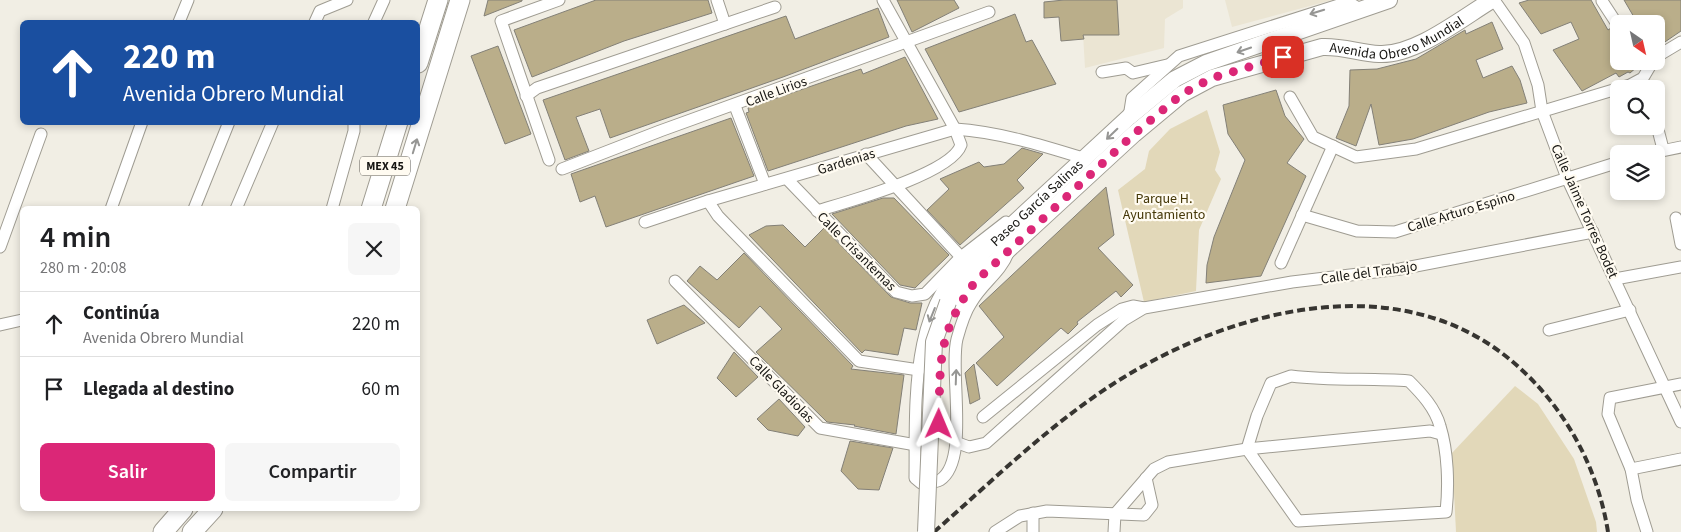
<!DOCTYPE html>
<html lang="es">
<head>
<meta charset="utf-8">
<style>
	:root { --surface:#fff; --page:#f6f6f6; --text:#202124; --muted:#757577; --line:#e0e0e0; --accent:#db2777 }
	body { margin:0; font-family:"Source Sans 3",sans-serif; background:var(--page); color:var(--text); height:100vh; display:flex; flex-direction:column; font-size:19px; white-space:nowrap }
	* { box-sizing:border-box; margin:0 }
	p { font-size:16px; color:var(--muted) }
	.icon { flex:none; width:28px; height:28px; fill:none; stroke:currentColor; stroke-width:2; stroke-linecap:round; stroke-linejoin:round }
	.map { position:relative; flex:1; overflow:hidden }
	.details { position:absolute; left:20px; top:206px; width:400px; height:305px; display:flex; flex-direction:column; background:var(--surface); border-radius:8px; box-shadow:0 2px 8px #0003 }
	.details>* { flex:none }
	.hud { position:absolute; left:20px; top:20px; width:400px; height:105px; border-radius:8px; box-shadow:0 2px 8px #0003; background:#1a4fa0; color:#fff; overflow:hidden }
	.needle { width:32px; rotate:146deg }
	.controls { position:absolute; left:1610px; top:15px; display:grid; gap:10px }
	.controls a { display:grid; place-items:center; width:55px; height:55px; border-radius:8px; background:var(--surface); box-shadow:0 2px 8px #0003; font-size:25px }
	.pin { position:absolute; display:grid; place-items:center; width:42px; height:42px; color:#fff; margin:-21px; border-radius:10px; box-shadow:0 2px 8px #0006 }
	.me { position:absolute; width:55px; margin:-28px; rotate:1deg; stroke-linejoin:round; filter:drop-shadow(0 0 4px #0008) }
	.turn { display:flex; align-items:center; gap:18px; height:105px; padding:0 20px; font-size:22px }
	.turn .icon { width:65px; height:65px; stroke-width:2.5 }
	.turn b { display:block; font-size:35px; line-height:42px }
	.round { display:grid; place-items:center; flex:none; width:52px; height:52px; border-radius:8px; background:var(--page) }
	.headline { display:flex; align-items:center; justify-content:space-between; height:85px; padding:0 20px }
	h1 { font-size:30px; font-weight:600; line-height:38px }
	.button { display:flex; gap:10px; margin-top:auto; padding:10px 20px }
	.button a { flex:1; height:58px; border-radius:8px; background:var(--accent); color:#fff; font-size:20px; font-weight:600; line-height:58px; text-align:center }
	.button a+a { background:var(--page); color:var(--text) }
	ul { padding:0; list-style:none }
	li { display:flex; align-items:center; gap:15px; height:65px; padding:0 20px; border-top:1px solid var(--line) }
	li div { flex:1 }
	li b { display:block; font-size:19px }
	li em { font-style:normal }
	.map>svg:first-child { display:block }
	.built { fill:#ebe5d3 }
	.green { fill:#e2d8b9 }
	.building { fill:#baae8a; stroke:#838077 }
	.lines { fill:none; stroke-linecap:round; stroke-linejoin:round }
	.street-casing { stroke:#9f9c92; stroke-width:13 }
	.secondary-casing { stroke:#9f9c92; stroke-width:18 }
	.primary-casing { stroke:#9f9c92; stroke-width:21 }
	.street { stroke:#fff; stroke-width:11 }
	.secondary { stroke:#fff; stroke-width:16 }
	.primary { stroke:#fff; stroke-width:19 }
	.rail { stroke:#373531; stroke-width:4; stroke-dasharray:8 4; stroke-linecap:butt }
	.secondary-bridge-casing { stroke:#9f9c92; stroke-width:18; stroke-linecap:butt }
	.secondary-bridge { stroke:#fff; stroke-width:16 }
	.oneway { stroke:#969694 }
	.route { stroke:#db2777; stroke-width:9; stroke-dasharray:0 16.2 }
	.labels { text-anchor:middle; stroke-width:4.5; stroke-linejoin:round; paint-order:stroke }
	.shield { fill:#fffbf1; stroke:#5c5a55; stroke-width:1 }
	.shield-label { font-size:12px; font-weight:bold; fill:#161512 }
	.street-label { font-size:14px; fill:#161512; stroke:#fffbf1 }
	.park-label { font-size:14px; fill:#443707; stroke:#fffbf1 }
</style>
</head>
<body>
<div class="map">
<svg width="1681" height="532" viewBox="0 0 1681 532">
	<rect width="100%" height="100%" fill="#f1eee4"/>
	<g class="built">
		<polygon points="1081,0 1183,0 1183,8 1165,19 1164,48 1085,68"/>
		<polygon points="1225,0 1332,0 1232,27"/>
	</g>
	<g class="green">
		<polygon points="1207,110 1220,152 1215,170 1221,179 1199,230 1196,291 1144,302 1118,190 1145,169 1149,151 1170,129"/>
		<polygon points="1515,386 1538,404 1574,459 1596,522 1597,532 1456,532 1452,453"/>
	</g>
	<g class="building">
		<polygon points="488,0 522,0 522,1 484,16"/>
		<polygon points="596,0 708,0 712,13 624,41 532,77 514,30"/>
		<polygon points="897,0 954,0 959,8 912,32"/>
		<polygon points="1064,0 1117,0 1119,35 1083,35 1084,39 1061,41 1059,17 1044,18 1044,2"/>
		<polygon points="1529,0 1591,0 1608,30 1611,28 1619,36 1619,61 1644,61 1630,73 1628,72 1619,77 1616,73 1582,91 1553,50 1579,39 1571,22 1541,34 1519,3"/>
		<polygon points="1624,0 1681,0 1681,31 1656,48 1656,24 1638,24"/>
		<polygon points="878,8 889,37 783,77 610,138 600,109 576,117 589,151 565,160 543,100 786,16 795,39"/>
		<polygon points="1015,14 1026,42 1032,40 1056,84 959,112 925,49"/>
		<polygon points="1492,22 1503,49 1476,60 1483,78 1512,66 1520,80 1527,103 1489,112 1413,139 1379,145 1371,104 1356,146 1336,138 1349,106 1350,70 1377,69 1416,59 1465,30 1466,34"/>
		<polygon points="498,46 531,134 505,144 471,56"/>
		<polygon points="905,57 938,119 906,126 768,171 746,113 749,112 748,108 861,69 863,74"/>
		<polygon points="1276,90 1285,116 1304,139 1287,163 1306,176 1261,276 1206,283 1207,265 1214,237 1245,160 1228,134 1223,105"/>
		<polygon points="731,118 754,176 606,227 595,196 580,202 571,174"/>
		<polygon points="1022,148 1043,154 1017,180 1024,188 960,245 927,210 949,189 940,179 979,162 984,167 1004,164"/>
		<polygon points="1106,187 1114,235 1098,248 1133,285 1121,297 1116,291 1077,322 1078,324 1068,334 1061,328 997,386 976,363 1004,337 979,306"/>
		<polygon points="883,198 894,198 949,255 915,288 900,285 832,214"/>
		<polygon points="783,225 805,247 824,228 891,297 910,303 922,303 916,330 904,328 898,355 865,350 862,353 749,235 766,226"/>
		<polygon points="744,253 853,366 851,369 904,375 896,434 854,426 855,425 827,422 756,352 782,329 760,306 739,328 687,281 700,266 717,280"/>
		<polygon points="684,305 705,323 657,344 647,320"/>
		<polygon points="734,352 758,377 736,397 717,378"/>
		<polygon points="974,364 980,399 970,404 965,373"/>
		<polygon points="779,399 805,427 798,436 768,430 757,419"/>
		<polygon points="850,441 893,448 879,490 858,489 841,471"/>
	</g>
	<g class="lines">
		<defs>
			<g id="street">
				<polyline points="717,0 725,24"/>
				<polyline points="1494,0 1524,43 1538,85 1542,111 1567,178 1681,422"/>
				<polyline points="1602,1 1619,27"/>
				<polyline points="179,22 188,0"/>
				<polyline points="315,22 320,11 347,0"/>
				<polyline points="374,22 384,0"/>
				<polyline points="1656,57 1681,42"/>
				<polyline points="1102,72 1126,68 1133,73 1167,65"/>
				<polyline points="526,96 537,88 775,7"/>
				<polyline points="1290,97 1313,137 1356,157 1416,149 1630,85 1643,78 1653,61"/>
				<polyline points="735,106 765,184"/>
				<polyline points="1129,117 1132,98 1179,56 1348,2 1362,10"/>
				<polyline points="1656,122 1663,149"/>
				<polyline points="866,154 961,257"/>
				<polyline points="1647,154 1681,147"/>
				<polyline points="549,160 501,21 559,0"/>
				<polyline points="562,169 660,131 989,12"/>
				<polyline points="787,179 896,292 912,296 925,294 961,257 1006,222"/>
				<polyline points="708,201 718,216 859,361 919,370"/>
				<polyline points="111,209 142,122"/>
				<polyline points="194,209 229,122"/>
				<polyline points="236,209 273,122"/>
				<polyline points="332,209 354,131 354,122"/>
				<path d="M 817,211 C 847,202 951,174 961,145 L 955,129 L 883,0"/>
				<polyline points="1302,215 1357,231 1395,232 1619,162"/>
				<polyline points="1676,218 1681,244"/>
				<path d="M 645,222 L 708,201 L 955,129 C 999,132 1041,145 1083,158"/>
				<polyline points="0,247 41,134"/>
				<path d="M 975,257 C 908,299 916,409 915,478 L 921,483 C 927,482 935,483 940,480 C 970,461 949,371 957,339 C 960,328 965,312 971,303 C 983,282 1000,274 1009,251"/>
				<polyline points="1281,263 1333,146"/>
				<polyline points="1615,279 1681,267"/>
				<polyline points="675,281 820,428 916,445"/>
				<polyline points="0,325 22,320"/>
				<polyline points="1549,330 1630,310"/>
				<path d="M 1291,376 C 1331,381 1370,378 1409,381 C 1422,394 1435,408 1440,426 C 1448,452 1449,485 1446,512 L 1298,521 L 1247,449 L 1257,416 L 1271,383 Z"/>
				<polyline points="983,417 1097,325 1122,309 1133,306 1144,308"/>
				<polyline points="958,443 969,447 986,443 1124,320 1144,308 1292,282 1400,269 1593,232"/>
				<polyline points="1631,469 1681,459"/>
				<polyline points="1033,513 1033,532"/>
				<polyline points="995,532 1020,516 1047,511 1144,515 1152,505 1146,478"/>
				<polyline points="1114,532 1115,514 1154,469 1168,462 1247,449 1430,431 1441,434"/>
				<polyline points="1647,532 1637,500 1631,469 1608,414 1610,398 1681,384"/>
			</g>
			<g id="secondary">
				<path id="s1" d="M 948,302 L 955,287 L 983,252 L 1129,117 L 1175,79 L 1206,63 L 1389,0"/>
				<path id="s2" d="M 958,304 L 984,272 L 1134,134 L 1182,94 L 1212,78 L 1322,47 C 1342,46 1360,53 1379,54 C 1415,56 1462,18 1492,0"/>
			</g>
			<g id="primary">
				<polyline points="418,63 438,0"/>
				<polyline points="371,209 398,122"/>
				<polyline points="395,209 460,0"/>
				<polyline points="163,532 183,509"/>
				<polyline points="192,532 213,509"/>
			</g>
		</defs>
		<use href="#street" class="street-casing"/>
		<use href="#secondary" class="secondary-casing"/>
		<use href="#primary" class="primary-casing"/>
		<use href="#street" class="street"/>
		<use href="#secondary" class="secondary"/>
		<use href="#primary" class="primary"/>
		<path class="rail" d="M 934,532 C 990,483 1045,429 1107,388 C 1218,314 1386,265 1503,354 C 1559,397 1597,462 1608,532"/>
		<defs>
			<polyline id="secondary-bridge" points="926,532 934,342 948,302"/>
		</defs>
		<use href="#secondary-bridge" class="secondary-bridge-casing"/>
		<use href="#secondary-bridge" class="secondary-bridge"/>
	</g>
	<defs><path id="oneway-shaft" d="M-6 0H5M1.5-3L5.5 0L1.5 3" fill="none" stroke-width="1.6" stroke-linecap="round" stroke-linejoin="round" transform="scale(1.25)"/></defs>
	<g class="oneway">
		<use href="#oneway-shaft" transform="translate(1317 12) rotate(163)"/>
		<use href="#oneway-shaft" transform="translate(1244 50) rotate(161)"/>
		<use href="#oneway-shaft" transform="translate(1112 134) rotate(136)"/>
		<use href="#oneway-shaft" transform="translate(415 146) rotate(-73)"/>
		<use href="#oneway-shaft" transform="translate(932 315) rotate(112)"/>
		<use href="#oneway-shaft" transform="translate(956 377) rotate(-88)"/>
	</g>
	<g class="lines">
		<path class="route" d="M 939,424 C 940,363 937,333 975,282 L 1134,134 L 1182,94 L 1212,78 L 1283,57"/>
	</g>
	<g class="labels">
		<rect class="shield" x="360" y="156.5" width="50" height="19" rx="4"/>
		<g class="shield-label">
			<text x="385" y="170">MEX 45</text>
		</g>
		<g class="street-label">
			<text dy="5" stroke="none"><textPath href="#s2" startOffset="534">Avenida Obrero Mundial</textPath></text>
			<text transform="translate(776 91) rotate(-20)" y="5">Calle Lirios</text>
			<text transform="translate(846 161) rotate(-17)" y="5">Gardenias</text>
			<text dy="5" stroke="none"><textPath href="#s1" startOffset="134">Paseo García Salinas</textPath></text>
			<text transform="translate(1461 211) rotate(-17)" y="5">Calle Arturo Espino</text>
			<text transform="translate(1585 211) rotate(66)" y="5">Calle Jaime Torres Bodet</text>
			<text transform="translate(857 251) rotate(45)" y="5">Calle Crisantemas</text>
			<text transform="translate(1369 272) rotate(-8)" y="5">Calle del Trabajo</text>
			<text transform="translate(782 389) rotate(46)" y="5">Calle Gladiolas</text>
		</g>
		<g class="park-label">
			<text x="1164" y="203">Parque H.<tspan x="1164" dy="16">Ayuntamiento</tspan></text>
		</g>
	</g>
</svg>
<div class="controls">
<a><svg class="needle" viewBox="-14 -14 28 28"><path d="M0-13l5 13h-10z" fill="#e53935"/><path d="M0 13l5-13h-10z" fill="#757577"/></svg></a>
<a><svg class="icon" aria-label="search" viewBox="0 0 24 24"><circle cx="10" cy="10" r="6"/><path d="M15 15l6 6"/></svg></a>
<a><svg class="icon" aria-label="layers" viewBox="0 0 24 24"><path d="M12 4l9 5-9 5-9-5zM3 14l9 5 9-5"/></svg></a>
</div>
<div class="pin" style="left:1283px;top:57px;background:#d93025"><svg class="icon" aria-label="arrive" viewBox="0 0 24 24"><path d="M6 21V4h12l-3 4 3 4H6"/></svg></div>
<svg class="me" style="left:939px;top:424px" viewBox="-20 -20 40 40"><path d="M0-17L14 15 0 8-14 15z" fill="#db2777" stroke="#fff" stroke-width="4"/></svg>
<div class="hud">
<div class="turn"><svg class="icon" aria-label="ahead" viewBox="0 0 24 24"><path d="M12 20V5M6 11l6-6 6 6"/></svg><div><b>220 m</b>Avenida Obrero Mundial</div></div>
</div>
<section class="details">
<div class="headline"><div><h1>4 min</h1><p>280 m · 20:08</p></div><a class="round"><svg class="icon" aria-label="close" viewBox="0 0 24 24"><path d="M6 6l12 12M18 6L6 18"/></svg></a></div>
<ul>
<li><svg class="icon" aria-label="ahead" viewBox="0 0 24 24"><path d="M12 20V5M6 11l6-6 6 6"/></svg><div><b>Continúa</b><p>Avenida Obrero Mundial</p></div><em>220 m</em></li>
<li><svg class="icon" aria-label="arrive" viewBox="0 0 24 24"><path d="M6 21V4h12l-3 4 3 4H6"/></svg><div><b>Llegada al destino</b></div><em>60 m</em></li>
</ul>
<div class="button"><a>Salir</a><a>Compartir</a></div>
</section>
</div>
</body>
</html>
